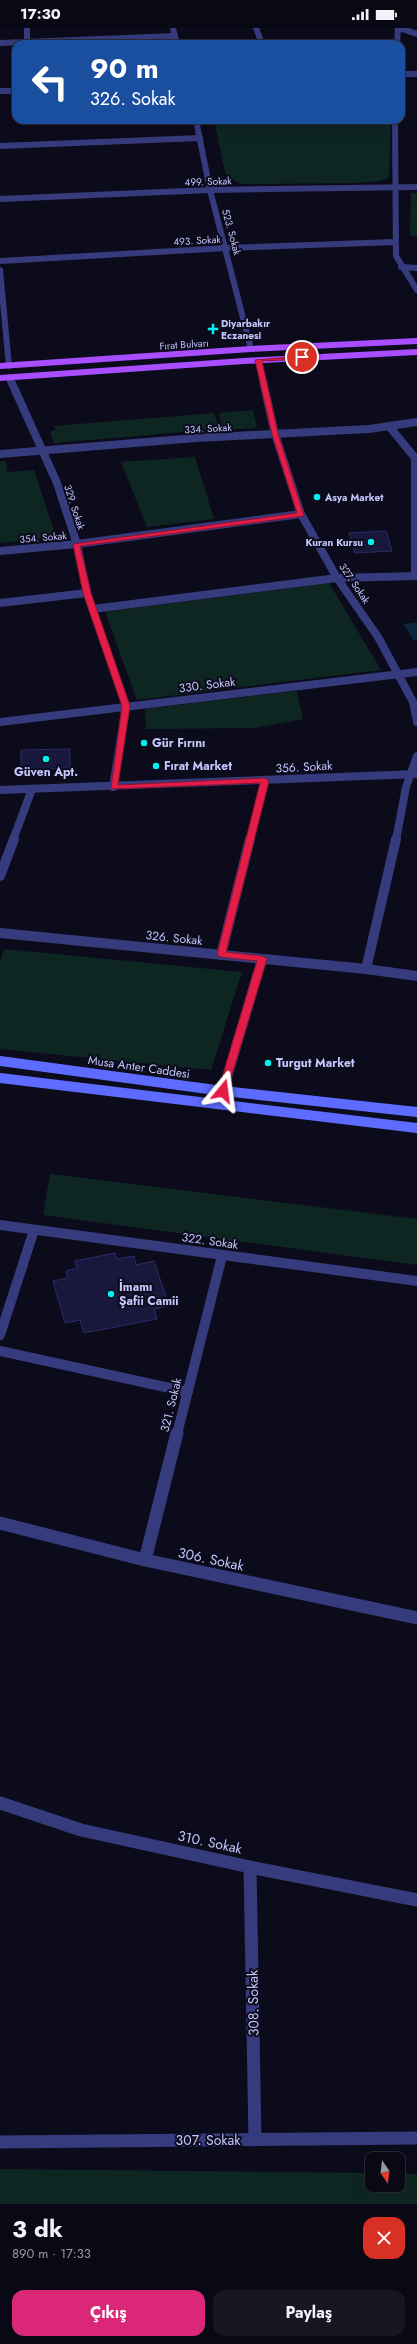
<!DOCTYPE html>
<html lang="tr">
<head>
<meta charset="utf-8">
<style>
	:root { --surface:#090815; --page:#171622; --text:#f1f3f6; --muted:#999aa0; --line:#292934; --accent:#db2777 }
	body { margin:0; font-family:Jost,sans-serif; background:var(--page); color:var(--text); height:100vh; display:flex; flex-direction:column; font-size:15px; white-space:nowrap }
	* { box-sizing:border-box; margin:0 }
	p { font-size:13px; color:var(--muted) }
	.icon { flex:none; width:22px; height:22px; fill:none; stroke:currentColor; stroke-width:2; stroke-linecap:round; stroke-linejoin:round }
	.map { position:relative; height:2176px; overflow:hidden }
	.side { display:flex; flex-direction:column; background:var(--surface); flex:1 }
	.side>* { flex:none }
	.hud { position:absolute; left:12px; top:12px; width:393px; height:84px; border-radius:12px; box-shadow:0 4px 16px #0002,0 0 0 1px var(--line); background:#1a4fa0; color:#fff; overflow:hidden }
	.needle { width:26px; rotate:166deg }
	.tools { position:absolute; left:365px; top:2124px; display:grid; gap:8px }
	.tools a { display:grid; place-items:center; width:40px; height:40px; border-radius:8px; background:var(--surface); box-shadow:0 4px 16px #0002,0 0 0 1px var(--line); font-size:20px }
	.pin { position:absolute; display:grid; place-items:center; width:34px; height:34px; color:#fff; margin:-17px; border:2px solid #fff; border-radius:50%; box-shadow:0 1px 4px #0007 }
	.me { position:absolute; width:44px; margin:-22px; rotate:16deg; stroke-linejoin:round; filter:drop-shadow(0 0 3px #0008) }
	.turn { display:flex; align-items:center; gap:14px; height:84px; padding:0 12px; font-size:18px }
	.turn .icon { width:52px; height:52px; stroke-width:2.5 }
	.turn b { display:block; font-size:28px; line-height:34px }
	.round { display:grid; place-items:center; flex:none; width:42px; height:42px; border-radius:12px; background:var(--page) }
	.head { display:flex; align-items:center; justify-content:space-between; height:68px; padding:0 12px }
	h1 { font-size:24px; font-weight:700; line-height:30px }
	.primary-button { display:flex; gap:8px; margin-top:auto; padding:8px 12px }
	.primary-button a { flex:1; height:46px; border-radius:12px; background:var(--accent); color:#fff; font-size:16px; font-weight:700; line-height:46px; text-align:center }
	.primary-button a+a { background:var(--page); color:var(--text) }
	.status { display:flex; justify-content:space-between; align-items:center; height:28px; padding:0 20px; background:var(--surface); direction:ltr }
	.status svg { height:11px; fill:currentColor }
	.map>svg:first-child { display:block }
	.green { fill:#0e2622 }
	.water { fill:#0b2640 }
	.building { fill:#1a173d; stroke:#2e2969 }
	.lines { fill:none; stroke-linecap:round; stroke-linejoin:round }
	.minor-far3 { stroke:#353b7c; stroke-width:6 }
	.minor-far2 { stroke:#353b7c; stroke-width:8 }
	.minor-far1 { stroke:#353b7c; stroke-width:10 }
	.minor { stroke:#353b7c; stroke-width:13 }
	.tertiary { stroke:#353b7c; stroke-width:13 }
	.secondary { stroke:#5d6bff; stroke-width:10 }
	.primary { stroke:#a84dff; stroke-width:6 }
	.route { fill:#e11d48; stroke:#92132f }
	.poi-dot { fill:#00f1ee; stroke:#0c0b1c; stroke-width:1.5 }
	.labels { text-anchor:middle; stroke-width:4; stroke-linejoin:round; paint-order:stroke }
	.far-street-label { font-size:10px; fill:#c6c6ff; stroke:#0c0b1c }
	.far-poi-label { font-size:10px; font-weight:bold; fill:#c6c6ff; stroke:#0c0b1c; text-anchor:start }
	.street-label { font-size:12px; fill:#c6c6ff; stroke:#0c0b1c }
	.poi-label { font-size:12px; font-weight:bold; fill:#c6c6ff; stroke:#0c0b1c; text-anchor:start }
	.near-street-label { font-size:14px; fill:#c6c6ff; stroke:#0c0b1c }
</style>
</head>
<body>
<div class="status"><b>17:30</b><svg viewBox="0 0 49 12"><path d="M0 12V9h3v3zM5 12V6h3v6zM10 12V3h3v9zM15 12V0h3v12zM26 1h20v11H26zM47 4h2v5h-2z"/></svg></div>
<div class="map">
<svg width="417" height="2176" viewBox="0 0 417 2176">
	<rect width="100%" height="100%" fill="#0c0b1c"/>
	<g class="green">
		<polygon points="214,92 391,92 389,150 380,153 359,155 241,156 226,149"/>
		<polygon points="411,165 417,165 417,208 410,208"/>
		<polygon points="253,382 257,400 223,402 219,385"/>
		<polygon points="214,385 219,401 54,415 50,403 56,402 54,398"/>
		<polygon points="195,429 214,491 147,499 121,434"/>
		<polygon points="0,433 6,433 7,444 34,442 56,509 0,515"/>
		<polygon points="329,555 381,642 137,672 105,584"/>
		<polygon points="297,663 303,691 254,700 146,701 145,681"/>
		<polygon points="4,921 242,944 211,1042 0,1021 0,933"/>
		<polygon points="50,1146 417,1191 417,1237 43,1187"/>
		<polygon points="0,2141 372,2145 372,2157 398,2157 398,2145 417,2146 417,2176 0,2176"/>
	</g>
	<polygon class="water" points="417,594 417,612 414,613 404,596"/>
	<g class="building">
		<polygon points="386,503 392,523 355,525 349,505"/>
		<polygon points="70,721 70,740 21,742 21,722"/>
		<polygon points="115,1225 117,1231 134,1228 136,1237 154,1233 169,1278 154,1281 157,1291 84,1305 80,1292 65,1295 53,1253 68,1250 66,1243 77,1240 75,1233"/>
	</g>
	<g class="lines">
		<g class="minor-far3">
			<polyline points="27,0 27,14"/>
			<polyline points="173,0 177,16"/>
			<polyline points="256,0 262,16"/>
			<polyline points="399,0 417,6"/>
			<polyline points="0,15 175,8"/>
			<polyline points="397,16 398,0"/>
			<polyline points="401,46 417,46"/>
			<polyline points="0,63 16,63"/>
			<polyline points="196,92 210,162 251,321"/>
			<polyline points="395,92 396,228 417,262"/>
			<polyline points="0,118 200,110"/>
			<polyline points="0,171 210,162 417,159"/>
			<polyline points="0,233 226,220 395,214"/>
			<polyline points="401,239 417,240"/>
			<polyline points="0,242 9,338"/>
			<polyline points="258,332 263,354"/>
			<polyline points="9,349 11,354"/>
		</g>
		<g class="minor-far2">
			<polyline points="11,353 57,455 77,516 87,565 126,678 113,759"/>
			<polyline points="263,353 275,406 301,486 337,550 378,609 413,674 417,694"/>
			<polyline points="389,398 415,430 415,548"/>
			<polyline points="0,426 196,410 369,401 417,394"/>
			<polyline points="0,523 77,516 301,486"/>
			<polyline points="0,575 87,565"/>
			<polyline points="93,581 337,550 417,548"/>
			<polyline points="0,694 417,644"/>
			<polyline points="0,762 417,746"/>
			<polyline points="13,812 32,761"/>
			<polyline points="250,812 265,753"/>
			<polyline points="396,812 406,759 417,728"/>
		</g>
		<g class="minor-far1">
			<polyline points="0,848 14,811"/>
			<polyline points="0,905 366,941 417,948"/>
			<polyline points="221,927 250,811"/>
			<polyline points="366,941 396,811"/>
			<polyline points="223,1063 262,931"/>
			<polyline points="0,1197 417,1253"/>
			<polyline points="0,1307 34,1202"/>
			<polyline points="0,1323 188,1364"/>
			<polyline points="177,1406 222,1228"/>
		</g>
		<g class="minor">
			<polyline points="0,1495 145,1532 417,1590"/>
			<polyline points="145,1532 177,1405"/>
			<polyline points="0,1775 81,1802 250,1839 417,1872"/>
			<polyline points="250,1839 255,2112"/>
		</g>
		<polyline class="tertiary" points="0,2114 417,2110"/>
		<g class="secondary">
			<polyline points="0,1033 223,1063 417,1084"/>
			<polyline points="0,1050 417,1100"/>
		</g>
		<g class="primary">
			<polyline points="0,338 251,321 417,313"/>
			<polyline points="0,350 244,333 417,324"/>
		</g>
	</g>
	<polygon class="route" points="304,328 302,331 262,333 278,406 304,488 80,518 91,565 130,678 118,757 265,750 269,753 226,924 262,928 267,931 227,1063 223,1066 218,1063 257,933 221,929 217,927 260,755 111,761 122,678 83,565 73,516 297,485 272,406 255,332"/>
	<g class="poi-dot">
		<path d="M211 295h4v4h4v4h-4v4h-4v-4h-4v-4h4z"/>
		<circle cx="317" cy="469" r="4"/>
		<circle cx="371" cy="514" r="4"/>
		<circle cx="144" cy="715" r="4"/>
		<circle cx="46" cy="731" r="4"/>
		<circle cx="156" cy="738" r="4"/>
		<circle cx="268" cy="1035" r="4"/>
		<circle cx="111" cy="1266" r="4"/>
	</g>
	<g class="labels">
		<g class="far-street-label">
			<text transform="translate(208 153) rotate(-2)" y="4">499. Sokak</text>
			<text transform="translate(232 204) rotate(75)" y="4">523. Sokak</text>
			<text transform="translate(197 212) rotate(-3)" y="4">493. Sokak</text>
			<text transform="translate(184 316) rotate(-4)" y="4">Fırat Bulvarı</text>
			<text transform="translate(208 400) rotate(-3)" y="4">334. Sokak</text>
			<text transform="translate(75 479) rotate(72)" y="4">329. Sokak</text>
			<text transform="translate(43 509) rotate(-5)" y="4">354. Sokak</text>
			<text transform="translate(355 555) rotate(56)" y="4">327. Sokak</text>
		</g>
		<g class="far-poi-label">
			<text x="221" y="299">Diyarbakır<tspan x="221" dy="12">Eczanesi</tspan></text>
			<text x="325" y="473">Asya Market</text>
			<text x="363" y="518" text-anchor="end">Kuran Kursu</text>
		</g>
		<g class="street-label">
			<text transform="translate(207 657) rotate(-7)" y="4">330. Sokak</text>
			<text transform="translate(304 739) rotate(-3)" y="4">356. Sokak</text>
			<text transform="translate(174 910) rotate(6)" y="4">326. Sokak</text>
			<text transform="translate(139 1039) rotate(8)" y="4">Musa Anter Caddesi</text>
			<text transform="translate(210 1213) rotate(8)" y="4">322. Sokak</text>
			<text transform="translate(171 1377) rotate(-76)" y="4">321. Sokak</text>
		</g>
		<g class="poi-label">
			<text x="152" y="719">Gür Fırını</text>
			<text x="164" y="742">Fırat Market</text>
			<text x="46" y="748" text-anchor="middle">Güven Apt.</text>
			<text x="276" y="1039">Turgut Market</text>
			<text x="119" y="1263">İmamı<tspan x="119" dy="14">Şafii Camii</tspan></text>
		</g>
		<g class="near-street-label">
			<text transform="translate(211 1531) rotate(12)" y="5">306. Sokak</text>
			<text transform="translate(210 1814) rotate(12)" y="5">310. Sokak</text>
			<text transform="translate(253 1975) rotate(-91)" y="5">308. Sokak</text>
			<text x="208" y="2117">307. Sokak</text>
		</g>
	</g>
</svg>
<div class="tools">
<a><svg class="needle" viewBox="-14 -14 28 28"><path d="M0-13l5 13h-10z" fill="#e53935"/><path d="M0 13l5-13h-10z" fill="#999aa0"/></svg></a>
</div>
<div class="pin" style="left:302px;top:329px;background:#d93025"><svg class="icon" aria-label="arrive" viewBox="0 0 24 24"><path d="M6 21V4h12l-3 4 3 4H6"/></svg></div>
<svg class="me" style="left:223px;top:1063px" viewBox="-20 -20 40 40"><path d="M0-17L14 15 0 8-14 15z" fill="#e11d48" stroke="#fff" stroke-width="4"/></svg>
<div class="hud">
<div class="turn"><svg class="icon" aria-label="left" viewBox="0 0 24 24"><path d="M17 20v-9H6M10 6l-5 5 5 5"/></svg><div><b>90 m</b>326. Sokak</div></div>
</div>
</div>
<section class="side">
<div class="head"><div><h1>3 dk</h1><p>890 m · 17:33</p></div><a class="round" style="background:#d93025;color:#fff"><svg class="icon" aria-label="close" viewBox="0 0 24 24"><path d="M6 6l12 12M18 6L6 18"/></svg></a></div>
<div class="primary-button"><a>Çıkış</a><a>Paylaş</a></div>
</section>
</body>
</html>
